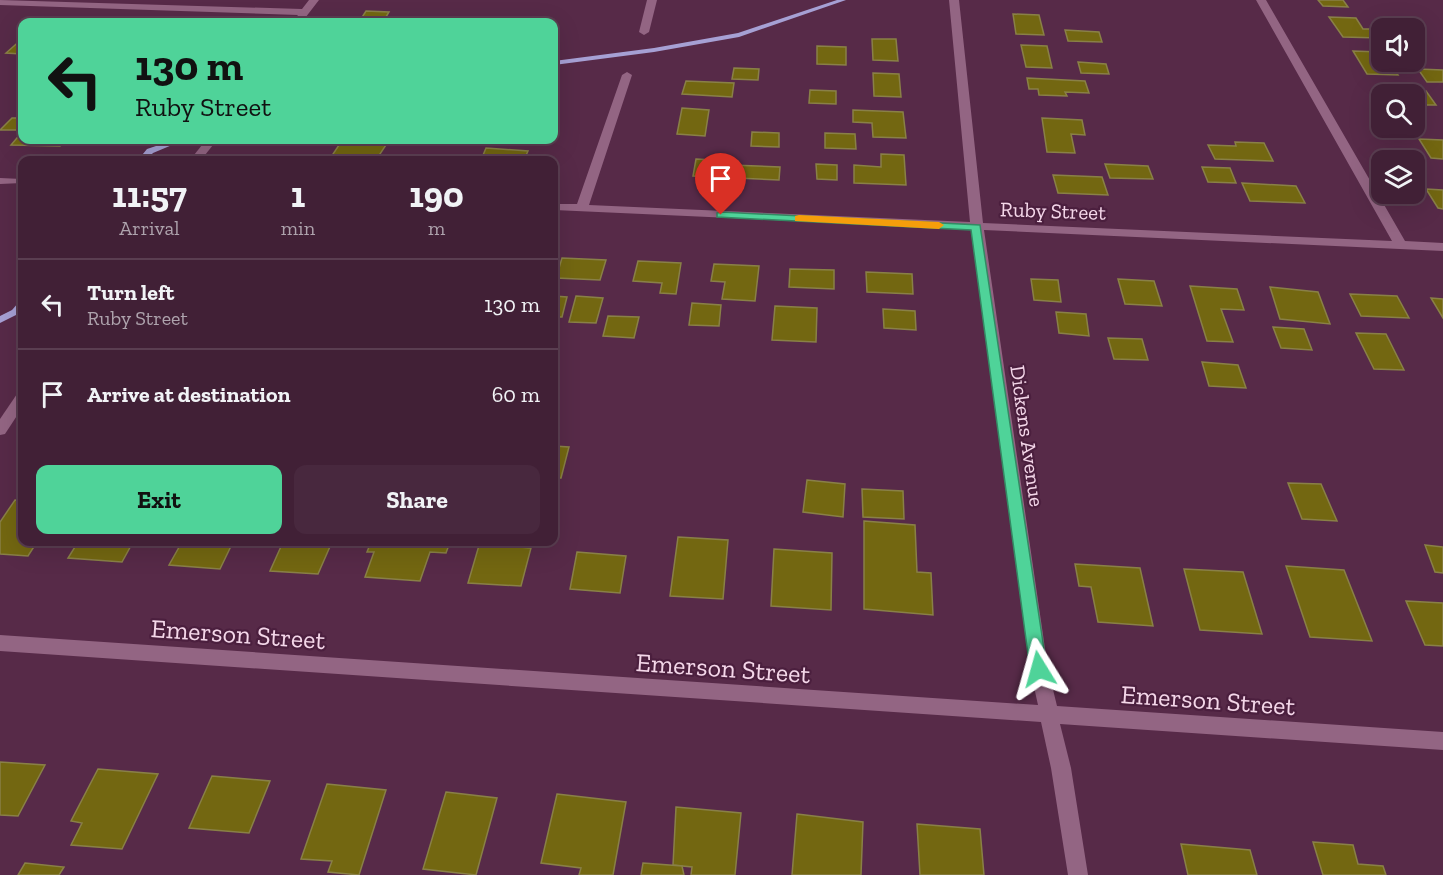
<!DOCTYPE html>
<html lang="en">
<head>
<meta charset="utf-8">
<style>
	:root { --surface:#412036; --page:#48283e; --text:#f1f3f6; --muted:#aea3ad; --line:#5a3e51; --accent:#4fd399 }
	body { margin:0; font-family:"Zilla Slab",serif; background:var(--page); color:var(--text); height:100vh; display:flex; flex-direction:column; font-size:22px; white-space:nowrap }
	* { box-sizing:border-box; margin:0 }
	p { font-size:20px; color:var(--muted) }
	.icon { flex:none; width:33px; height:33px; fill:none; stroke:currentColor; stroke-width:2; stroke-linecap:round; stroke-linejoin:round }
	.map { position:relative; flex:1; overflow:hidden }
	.drawer { position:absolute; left:18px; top:156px; width:540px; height:390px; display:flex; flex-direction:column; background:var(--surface); border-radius:12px; box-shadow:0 6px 24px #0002,0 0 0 2px var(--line) }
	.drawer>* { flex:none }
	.banner { position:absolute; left:18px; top:18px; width:540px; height:126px; border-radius:12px; box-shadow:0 6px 24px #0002,0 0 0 2px var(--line); background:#4fd399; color:#111; overflow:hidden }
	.tools { position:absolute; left:1371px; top:18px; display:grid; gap:12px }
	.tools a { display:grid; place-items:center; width:54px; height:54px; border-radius:12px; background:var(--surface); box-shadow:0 6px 24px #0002,0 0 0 2px var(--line); font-size:30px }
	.pin { position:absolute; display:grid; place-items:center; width:51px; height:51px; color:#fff; margin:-62px -26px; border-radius:50% 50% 50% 0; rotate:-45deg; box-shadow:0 0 6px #0007 }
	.pin .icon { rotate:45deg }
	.me { position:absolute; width:66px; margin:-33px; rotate:352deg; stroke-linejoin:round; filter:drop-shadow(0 0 4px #0008) }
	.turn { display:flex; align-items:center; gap:21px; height:126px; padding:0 18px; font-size:27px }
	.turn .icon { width:78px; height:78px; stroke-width:2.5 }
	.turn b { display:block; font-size:42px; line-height:51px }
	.eta { display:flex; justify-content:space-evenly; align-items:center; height:102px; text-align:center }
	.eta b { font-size:36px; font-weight:700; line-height:42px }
	.cta { display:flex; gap:12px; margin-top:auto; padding:12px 18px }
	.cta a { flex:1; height:69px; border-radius:12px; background:var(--accent); color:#111; font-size:24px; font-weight:700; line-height:69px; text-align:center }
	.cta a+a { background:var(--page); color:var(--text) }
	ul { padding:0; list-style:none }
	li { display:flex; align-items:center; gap:18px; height:90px; padding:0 18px; border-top:2px solid var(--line) }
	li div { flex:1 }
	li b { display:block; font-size:22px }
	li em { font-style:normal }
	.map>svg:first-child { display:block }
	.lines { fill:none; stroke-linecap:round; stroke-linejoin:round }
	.stream { fill:#a6a0d4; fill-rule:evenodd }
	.building { fill:#736711; stroke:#898047; stroke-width:1.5 }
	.minor { fill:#936583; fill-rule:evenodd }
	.route { fill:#4fd399; stroke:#338963; stroke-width:1.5 }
	.slow { fill:#f59e0b }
	.labels { text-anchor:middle; stroke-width:4.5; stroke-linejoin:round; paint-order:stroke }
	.street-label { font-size:21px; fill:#f4d7e9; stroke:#4b1f3e }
	.near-street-label { font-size:26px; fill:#f4d7e9; stroke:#4b1f3e }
</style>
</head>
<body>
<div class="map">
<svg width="1443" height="875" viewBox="0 0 1443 875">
	<rect width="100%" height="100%" fill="#572a48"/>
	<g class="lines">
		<g class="stream">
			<polygon points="837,0 846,0 739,37 654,52 554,65 554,61 654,48 738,33"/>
			<polygon points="174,140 184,140 153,153 146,160 138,160 147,149"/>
			<polygon points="22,301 22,309 18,314 0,323 0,316 12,310 19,302"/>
		</g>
	</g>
	<g class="building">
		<polygon points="1318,0 1343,0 1348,7 1323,6"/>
		<polygon points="366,11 389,12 383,22 359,22"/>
		<polygon points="1013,14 1039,15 1044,35 1016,34"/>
		<polygon points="1329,17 1356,18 1363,29 1372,29 1379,38 1343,37"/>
		<polygon points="1065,30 1099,32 1102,42 1068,41"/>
		<polygon points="22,39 22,54 6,53"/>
		<polygon points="872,39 896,39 898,61 873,60"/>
		<polygon points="1021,45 1047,46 1052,68 1026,67"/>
		<polygon points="817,46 846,47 846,65 817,64"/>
		<polygon points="1353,51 1379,52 1382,62 1390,63 1398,75 1367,74"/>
		<polygon points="1078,62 1106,64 1109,74 1081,73"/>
		<polygon points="734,68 759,69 758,80 732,79"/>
		<polygon points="1418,69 1443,70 1443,82 1427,82"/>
		<polygon points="873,73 899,74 901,97 874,96"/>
		<polygon points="1027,78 1085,81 1089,93 1065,92 1067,96 1039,95 1038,89 1029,89"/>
		<polygon points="686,81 734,83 732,97 682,94"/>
		<polygon points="810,90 836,91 836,104 809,103"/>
		<polygon points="1379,90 1426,91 1436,105 1414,105 1414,94 1382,94"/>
		<polygon points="682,108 709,110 705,136 677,134"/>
		<polygon points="853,110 903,112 906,138 873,137 872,123 853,122"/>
		<polygon points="12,118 22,118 22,130 0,130"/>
		<polygon points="1042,118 1082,120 1085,135 1071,134 1075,153 1047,152"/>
		<polygon points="22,132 22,140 66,140 60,146 11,145"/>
		<polygon points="752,132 779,133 779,147 751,146"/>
		<polygon points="825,133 855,134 856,149 825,148"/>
		<polygon points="1419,139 1443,140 1443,159 1431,158"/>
		<polygon points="341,142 386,145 376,160 331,157"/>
		<polygon points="1235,142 1264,143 1273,161 1215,159 1208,145 1236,146"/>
		<polygon points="486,148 528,151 524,160 481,160"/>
		<polygon points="881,154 904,155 906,185 854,183 854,165 881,167"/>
		<polygon points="696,159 731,161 731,165 780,167 779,180 693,176"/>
		<polygon points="816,164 837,165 837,180 817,179"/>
		<polygon points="1105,164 1148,166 1153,179 1110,178"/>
		<polygon points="1202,167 1230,168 1236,183 1208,182"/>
		<polygon points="1053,175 1102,177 1108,195 1058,193"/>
		<polygon points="1242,183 1296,186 1305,203 1250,201"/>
		<polygon points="1426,189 1443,190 1443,209 1438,208"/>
		<polygon points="562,258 606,260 600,280 556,278"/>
		<polygon points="638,261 681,263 676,294 660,293 662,283 633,281"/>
		<polygon points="714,264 759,266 755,301 722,299 725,282 711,281"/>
		<polygon points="790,269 834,270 834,289 789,287"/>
		<polygon points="866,272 912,274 913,294 867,292"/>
		<polygon points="1031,279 1058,280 1061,302 1034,300"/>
		<polygon points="1118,279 1154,281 1162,306 1125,304"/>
		<polygon points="1190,286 1237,289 1244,310 1221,309 1233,342 1207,341"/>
		<polygon points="1270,287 1318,292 1330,324 1280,319"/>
		<polygon points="1350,294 1397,296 1409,318 1361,316"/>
		<polygon points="554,296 567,297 562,317 554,317"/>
		<polygon points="576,296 603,298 596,323 569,322"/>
		<polygon points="1431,298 1443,299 1443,318"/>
		<polygon points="692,303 721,305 719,326 689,325"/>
		<polygon points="775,306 817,308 816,342 772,340"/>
		<polygon points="883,309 915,311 916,330 884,328"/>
		<polygon points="1056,312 1086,314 1089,336 1059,333"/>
		<polygon points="608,316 639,317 634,338 603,336"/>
		<polygon points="1273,327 1304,329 1312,350 1281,348"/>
		<polygon points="1356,333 1386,334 1404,370 1374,369"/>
		<polygon points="1108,338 1142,339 1148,360 1114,359"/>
		<polygon points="1202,362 1238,365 1246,388 1209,386"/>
		<polygon points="554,446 569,447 561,478 554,478"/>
		<polygon points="807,480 845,484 843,517 803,512"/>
		<polygon points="1288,483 1321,484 1337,521 1302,519"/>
		<polygon points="862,489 903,491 904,519 863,517"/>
		<polygon points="15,500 22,501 22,542 37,542 28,556 0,554 0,522"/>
		<polygon points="864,521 915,525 917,572 931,573 933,615 864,609"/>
		<polygon points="678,537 728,540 723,599 670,596"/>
		<polygon points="78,542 133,542 122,562 68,558"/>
		<polygon points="182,542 233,542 220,569 169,565"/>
		<polygon points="283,542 332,542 318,574 270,571"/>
		<polygon points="371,542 450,542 446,553 430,552 420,581 365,577 374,552 367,552"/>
		<polygon points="480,542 522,542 520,547 531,548 521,586 468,583"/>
		<polygon points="1425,545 1443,547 1443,573 1435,572"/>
		<polygon points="774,549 832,553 831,610 771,606"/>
		<polygon points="577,552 626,556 620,593 570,589"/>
		<polygon points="1075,564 1140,568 1153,626 1098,622 1091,587 1079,586"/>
		<polygon points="1286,566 1344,570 1372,641 1310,637"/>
		<polygon points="1184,569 1243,572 1262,634 1200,630"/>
		<polygon points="1406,601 1443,603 1443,646 1425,645"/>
		<polygon points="0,762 45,765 18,816 0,815"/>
		<polygon points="98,769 158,774 122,849 71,845 82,823 71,821"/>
		<polygon points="212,776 270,781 249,833 189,828"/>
		<polygon points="327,784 386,790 359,875 328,872 332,861 301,859"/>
		<polygon points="446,792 497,798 476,875 423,869"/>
		<polygon points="557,794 626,802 613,875 579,875 581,868 541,863"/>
		<polygon points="676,807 741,813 735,875 691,875 692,867 673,865"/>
		<polygon points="797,814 863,822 861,875 792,875"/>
		<polygon points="917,824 980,829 984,875 920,875"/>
		<polygon points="1313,842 1353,845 1358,864 1383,866 1386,875 1323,875"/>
		<polygon points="1181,844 1250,850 1257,875 1188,875"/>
		<polygon points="25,863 64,867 59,875 18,875"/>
		<polygon points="643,863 682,866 684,875 641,875"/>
	</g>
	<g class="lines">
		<g class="minor">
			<polygon points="0,0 302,9 309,0 319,0 302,22 292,22 298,15 0,5"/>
			<polygon points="647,0 657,0 649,32 644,35 639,32"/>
			<polygon points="949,0 959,0 983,223 1392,241 1256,0 1266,0 1405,241 1443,243 1443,251 984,230 1048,669 1057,706 1443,732 1443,750 1060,724 1071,768 1088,875 1068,875 1051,768 1041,722 0,651 0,635 1038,705 1030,669 971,229 554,210 554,204 577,204 622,75 627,72 632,75 589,205 970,222"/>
			<polygon points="206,140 217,140 201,160 190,160"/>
			<polygon points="0,178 22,179 22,183 0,184"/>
			<polygon points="22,393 22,408 5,434 0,435 0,419 17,394"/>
		</g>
	</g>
	<polygon class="route" points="721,212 980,225 1047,669 1044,674 1039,676 1033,674 1030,669 971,230 717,217 717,213"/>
	<polygon class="slow" points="799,215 939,222 944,225 939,229 795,221 795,216"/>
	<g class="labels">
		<g class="street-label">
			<text transform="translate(1053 211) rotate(2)" y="7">Ruby Street</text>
			<text transform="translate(1027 436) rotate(82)" y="7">Dickens Avenue</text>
		</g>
		<g class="near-street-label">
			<text transform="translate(238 634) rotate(4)" y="9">Emerson Street</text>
			<text transform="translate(723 668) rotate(4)" y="9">Emerson Street</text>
			<text transform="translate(1208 700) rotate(4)" y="9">Emerson Street</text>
		</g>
	</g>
</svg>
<div class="tools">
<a><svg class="icon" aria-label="sound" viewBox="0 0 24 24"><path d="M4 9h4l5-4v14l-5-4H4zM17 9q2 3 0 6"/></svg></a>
<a><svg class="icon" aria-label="search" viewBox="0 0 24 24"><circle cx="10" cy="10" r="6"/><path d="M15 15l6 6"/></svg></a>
<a><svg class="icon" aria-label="layers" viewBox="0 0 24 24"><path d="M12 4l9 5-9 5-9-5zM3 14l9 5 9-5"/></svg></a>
</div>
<div class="pin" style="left:721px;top:215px;background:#d93025"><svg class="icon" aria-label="arrive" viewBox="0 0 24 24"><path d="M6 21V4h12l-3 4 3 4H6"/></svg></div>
<svg class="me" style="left:1039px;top:669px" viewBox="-20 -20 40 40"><path d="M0-17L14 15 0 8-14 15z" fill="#4fd399" stroke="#fff" stroke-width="4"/></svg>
<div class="banner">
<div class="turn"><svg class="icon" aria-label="left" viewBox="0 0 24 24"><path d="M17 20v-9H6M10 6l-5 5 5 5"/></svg><div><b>130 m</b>Ruby Street</div></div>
</div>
<section class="drawer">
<div class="eta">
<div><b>11:57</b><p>Arrival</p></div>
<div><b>1</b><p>min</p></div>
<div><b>190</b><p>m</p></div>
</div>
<ul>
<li><svg class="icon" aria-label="left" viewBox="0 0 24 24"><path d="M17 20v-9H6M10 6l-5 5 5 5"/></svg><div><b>Turn left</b><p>Ruby Street</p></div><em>130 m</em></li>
<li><svg class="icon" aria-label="arrive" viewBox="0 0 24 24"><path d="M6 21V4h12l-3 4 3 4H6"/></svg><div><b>Arrive at destination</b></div><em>60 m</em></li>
</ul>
<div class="cta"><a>Exit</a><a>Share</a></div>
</section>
</div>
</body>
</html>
